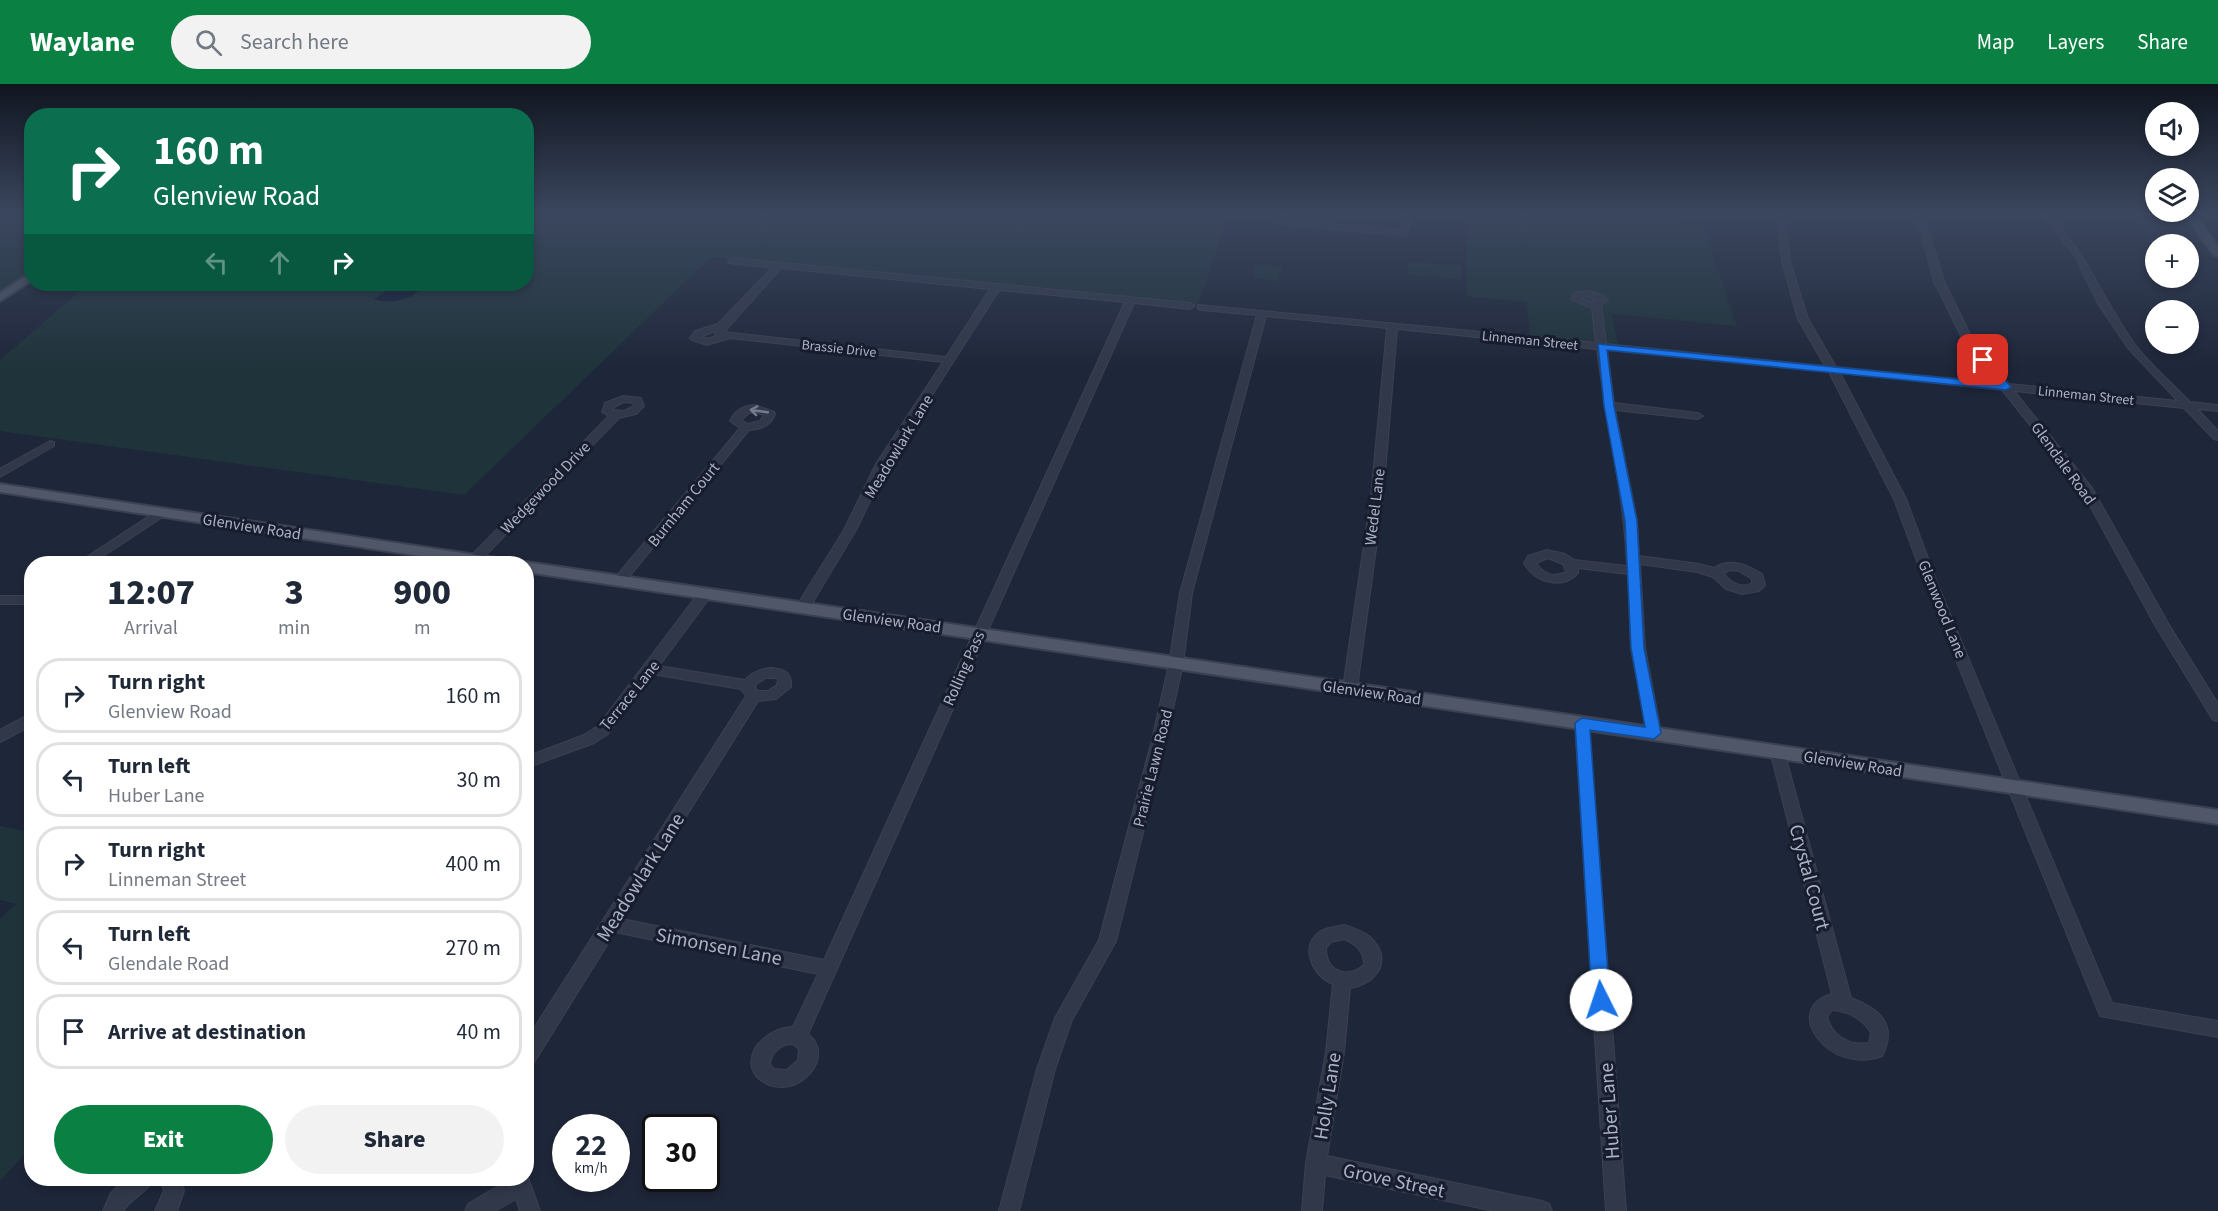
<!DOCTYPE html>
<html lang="en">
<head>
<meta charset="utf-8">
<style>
	:root { --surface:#fff; --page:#f2f2f3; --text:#1f2937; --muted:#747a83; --line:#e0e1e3; --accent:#0b8043 }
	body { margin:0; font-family:"Source Sans 3",sans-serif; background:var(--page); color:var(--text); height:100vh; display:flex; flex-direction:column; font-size:22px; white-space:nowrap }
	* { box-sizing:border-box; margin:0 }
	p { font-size:20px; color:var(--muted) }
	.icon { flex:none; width:33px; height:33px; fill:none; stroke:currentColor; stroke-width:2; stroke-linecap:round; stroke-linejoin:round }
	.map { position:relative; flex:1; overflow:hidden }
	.details { position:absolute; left:24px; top:472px; width:510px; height:630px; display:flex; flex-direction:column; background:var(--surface); border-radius:24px; box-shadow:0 3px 9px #0003 }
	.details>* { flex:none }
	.top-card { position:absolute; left:24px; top:24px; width:510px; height:183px; border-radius:24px; box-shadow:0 3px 9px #0003; background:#0b6e4f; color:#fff; overflow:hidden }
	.tools { position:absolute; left:2145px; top:18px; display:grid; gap:12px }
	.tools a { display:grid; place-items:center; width:54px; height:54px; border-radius:50%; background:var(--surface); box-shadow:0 3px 9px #0003; font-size:30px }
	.speed { position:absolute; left:552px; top:1030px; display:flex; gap:12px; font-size:30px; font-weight:700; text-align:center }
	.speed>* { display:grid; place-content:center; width:78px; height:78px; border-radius:50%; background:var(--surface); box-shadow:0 3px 9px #0003; line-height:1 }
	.speed small { font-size:15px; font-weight:400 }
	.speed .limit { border:3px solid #111; border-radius:9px; background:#fff; color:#111 }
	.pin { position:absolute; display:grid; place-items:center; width:51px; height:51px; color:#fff; margin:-26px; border-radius:12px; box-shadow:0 3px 9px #0006 }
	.me { position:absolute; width:66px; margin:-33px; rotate:356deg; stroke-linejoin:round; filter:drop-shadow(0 0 4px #0008) }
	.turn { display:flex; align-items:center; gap:21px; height:126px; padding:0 30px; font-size:27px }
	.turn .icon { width:78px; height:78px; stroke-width:2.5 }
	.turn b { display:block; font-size:42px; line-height:51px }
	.lanes { display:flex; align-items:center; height:57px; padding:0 30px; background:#0003; justify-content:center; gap:30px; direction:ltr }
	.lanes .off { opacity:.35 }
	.eta { display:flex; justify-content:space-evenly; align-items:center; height:102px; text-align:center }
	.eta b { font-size:36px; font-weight:800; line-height:42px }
	.cta { display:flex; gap:12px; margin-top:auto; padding:12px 30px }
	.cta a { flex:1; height:69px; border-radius:36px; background:var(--accent); color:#fff; font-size:24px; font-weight:800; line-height:69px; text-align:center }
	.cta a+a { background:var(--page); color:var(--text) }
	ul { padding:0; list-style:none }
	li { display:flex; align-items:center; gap:18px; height:75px; margin:0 12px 9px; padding:0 18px; border:3px solid var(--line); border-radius:24px }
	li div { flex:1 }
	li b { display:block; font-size:22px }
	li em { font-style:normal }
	header { display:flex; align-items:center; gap:36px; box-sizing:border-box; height:84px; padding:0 30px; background:var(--accent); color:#fff }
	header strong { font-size:28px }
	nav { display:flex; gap:33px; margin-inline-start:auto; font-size:21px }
	.search { width:420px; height:54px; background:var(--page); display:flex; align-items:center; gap:15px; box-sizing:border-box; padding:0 21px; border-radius:33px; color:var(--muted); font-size:22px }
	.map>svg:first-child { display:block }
	.green { fill:#1f333a }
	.water { fill:#111b36 }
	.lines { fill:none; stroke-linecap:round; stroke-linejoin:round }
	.minor-casing { stroke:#3b4152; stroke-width:2 }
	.major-casing { stroke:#3b4152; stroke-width:4 }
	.minor { fill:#313849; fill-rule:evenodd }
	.major { fill:#4f5769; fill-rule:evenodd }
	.oneway { stroke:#747b8e }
	.route { fill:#1a73e8; stroke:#114b97; stroke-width:1.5 }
	.labels { text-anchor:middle; stroke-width:6; stroke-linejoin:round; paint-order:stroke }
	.far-street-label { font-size:14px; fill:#abb2c6; stroke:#171d2d }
	.street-label { font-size:16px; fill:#abb2c6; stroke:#171d2d }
	.near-street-label { font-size:20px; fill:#abb2c6; stroke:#171d2d }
</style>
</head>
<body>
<header>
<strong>Waylane</strong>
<div class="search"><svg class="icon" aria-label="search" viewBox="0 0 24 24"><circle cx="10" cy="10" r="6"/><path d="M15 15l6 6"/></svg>Search here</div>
<nav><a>Map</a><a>Layers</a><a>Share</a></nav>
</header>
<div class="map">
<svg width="2218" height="1127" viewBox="0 0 2218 1127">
	<rect width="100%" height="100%" fill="#1e2639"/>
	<g class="green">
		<polygon points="0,128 31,128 31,185 0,209"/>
		<polygon points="527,128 1229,128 1198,221 711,173 464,411 0,347 0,276 88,200 526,200"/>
		<polygon points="1467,128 1550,128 1702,141 1737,242 1612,230 1618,261 1530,253 1527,218 1467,212"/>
		<polygon points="1408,178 1461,182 1461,195 1407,191"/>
		<polygon points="1264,180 1282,183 1278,197 1254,194 1254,182"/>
		<polygon points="0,742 31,748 32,1062 0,1097 0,835 16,820 0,816"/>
	</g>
	<path class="water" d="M 390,200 L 407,200 L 419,206 C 408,217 388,220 374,215 L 385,208 Z"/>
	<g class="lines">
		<defs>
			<g id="minor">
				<polygon points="1284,128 1292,128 1287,136 1401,146 1402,128 1410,128 1409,149 1405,152 1279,140 1278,138"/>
				<path d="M 1773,128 L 1781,128 L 1786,140 L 1790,177 L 1808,235 L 1836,283 L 1997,299 L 1966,262 L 1934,197 L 1921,148 L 1907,128 L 1915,128 L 1929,148 L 1944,197 L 1975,261 L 2009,300 L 2178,317 L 2128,264 L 2099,221 L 2076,174 L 2053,144 L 2037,128 L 2046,128 C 2086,166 2102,215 2133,258 C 2149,280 2172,299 2190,318 L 2218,321 L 2218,327 L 2197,325 L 2218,347 L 2218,356 L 2214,355 L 2184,324 L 2014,307 L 2092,404 L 2169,541 L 2218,620 L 2218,637 L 2213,636 L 2155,541 L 2081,405 L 2002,306 L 1840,289 L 1906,415 L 1939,504 L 2112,919 L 2218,937 L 2218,953 L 2100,932 L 1927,504 L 1894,415 L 1829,288 L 1607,266 L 1614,319 L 1698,329 L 1703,332 L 1698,335 L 1615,326 L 1637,437 L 1639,472 L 1699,480 L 1714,484 C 1731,473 1746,481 1762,490 L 1765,501 L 1759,507 L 1742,510 L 1726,505 L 1713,493 L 1697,488 L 1640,480 L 1645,564 L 1661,649 L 1659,653 L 1649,653 L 1647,649 L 1631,564 L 1628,490 L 1578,484 L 1578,489 C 1562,507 1534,498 1524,479 L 1528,472 L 1547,466 L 1565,470 L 1574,476 L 1627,482 C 1624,409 1606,338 1597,265 L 1397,245 L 1383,413 L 1357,604 L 1350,609 L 1343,604 L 1371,413 L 1387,244 L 1266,232 L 1192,509 L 1183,580 L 1166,656 L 1116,857 L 1072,936 L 1055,985 L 1019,1127 L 999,1127 L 1037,985 L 1055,934 L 1099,856 L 1152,656 L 1169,580 L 1180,509 L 1257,231 L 1201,226 L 1198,225 L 1198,221 L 1596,259 L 1592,224 L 1571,215 L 1574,209 C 1587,206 1599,206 1608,217 L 1601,221 L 1606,260 L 1825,282 L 1798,235 L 1782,177 L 1778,140 ZM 1587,212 L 1597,216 L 1591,218 L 1581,214 ZM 1548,474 L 1563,480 L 1566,488 C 1554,494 1543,490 1536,479 ZM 1729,486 L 1739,487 L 1752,495 L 1752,499 C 1742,505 1731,499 1724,490 Z"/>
				<path d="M 732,174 L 1190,219 L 1195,222 L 1190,225 L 1134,219 L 808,950 C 837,973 798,1015 767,1000 C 761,997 754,991 752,984 C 747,961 774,943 793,943 L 818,890 L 615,848 L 533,980 L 526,982 L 526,957 L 746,612 L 741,605 L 652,590 L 608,650 L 594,659 L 526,684 L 526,673 L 584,651 L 598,642 L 701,506 L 711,506 L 712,509 L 711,512 L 659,582 L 745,596 C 757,581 794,577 791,603 L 776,615 L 758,617 L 622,835 L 824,876 L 1125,218 L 999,206 L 888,380 L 856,446 L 808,526 L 803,527 L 796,523 L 844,446 L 876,380 L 943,278 L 730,254 L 707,261 L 692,256 L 690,254 L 695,247 L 718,240 L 772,184 L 729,179 L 728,177 ZM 781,184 L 990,205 L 946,273 L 724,248 ZM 714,247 L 716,252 L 707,255 L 701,253 ZM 766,594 L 775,594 L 778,596 L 777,601 L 768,607 L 758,607 L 755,604 L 756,600 ZM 793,960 L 799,965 L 798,976 L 787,986 L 774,985 L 770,980 C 771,968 781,960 793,960 Z"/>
				<path d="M 623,312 L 641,314 L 644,322 L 636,330 L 619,334 L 478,479 L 470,479 L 468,476 L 470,473 L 609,332 L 602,328 L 605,319 ZM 624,318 L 633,319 L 634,322 L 624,327 L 613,326 L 614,323 Z"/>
				<path d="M 755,321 L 774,328 L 775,330 C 771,342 761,345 749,346 L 623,500 L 615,500 L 613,497 L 615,494 L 740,344 L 730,337 C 735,326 743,322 755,321 ZM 755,328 L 764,331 L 760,337 L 748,340 L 741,336 L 749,329 Z"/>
				<polygon points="50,357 54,358 54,362 0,393 0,385"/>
				<polygon points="160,425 164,426 166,429 164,432 91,480 76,480"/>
				<rect x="0" y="512" width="32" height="8"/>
				<polygon points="32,629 32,641 0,658 0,646"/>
				<polygon points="1582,634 1587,635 1589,639 1626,1127 1606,1127 1575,639 1577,635"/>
				<path d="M 1777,662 L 1782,663 L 1784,667 L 1851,914 C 1880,925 1898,941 1882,972 C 1829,992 1780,925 1832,910 L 1770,667 L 1772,663 ZM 1832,926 C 1848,927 1862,935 1871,948 L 1869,959 C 1850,962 1832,953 1827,933 Z"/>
				<path d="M 1344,841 C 1353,844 1363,847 1370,853 C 1394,875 1377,900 1350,904 L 1344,968 L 1327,1072 L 1542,1117 L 1549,1120 L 1552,1127 L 1494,1127 L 1325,1091 L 1322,1127 L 1302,1127 L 1306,1079 L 1326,968 L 1333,900 C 1313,893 1298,861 1321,847 C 1327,843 1337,843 1344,841 ZM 1344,855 C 1356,860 1364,867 1364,881 C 1346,896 1326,887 1326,864 L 1331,858 Z"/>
				<polygon points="526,1088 540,1127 520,1127 516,1115 495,1127 465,1127 468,1120 510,1095 526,1095"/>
				<path d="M 125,1095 L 154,1095 C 149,1107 132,1113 123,1127 L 103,1127 L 111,1109 Z"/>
				<polygon points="161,1095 181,1095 184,1107 177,1127 155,1127 164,1107"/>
			</g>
			<g id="major">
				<polygon points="2182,128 2193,128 2218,162 2218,172 2214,171"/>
				<polygon points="32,188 32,196 0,217 0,209"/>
				<polygon points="0,400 503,475 511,480 472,480 0,408"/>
				<polygon points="526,478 2218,726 2218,740 526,488 526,480 520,480"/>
			</g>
		</defs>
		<use href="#minor" class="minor-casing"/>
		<use href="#major" class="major-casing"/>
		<use href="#minor" class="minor"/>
		<use href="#major" class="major"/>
	</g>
	<defs><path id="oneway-shaft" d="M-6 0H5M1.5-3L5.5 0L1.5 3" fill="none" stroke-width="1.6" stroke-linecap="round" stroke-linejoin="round" transform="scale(1.5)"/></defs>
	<use class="oneway" href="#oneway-shaft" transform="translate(759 327) rotate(-172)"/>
	<linearGradient id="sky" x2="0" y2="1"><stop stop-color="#10151f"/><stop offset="0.45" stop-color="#3b475f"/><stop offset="1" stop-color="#3b475f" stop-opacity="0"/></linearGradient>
	<rect width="2218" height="286" fill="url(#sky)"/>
	<polygon class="route" points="1598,260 1997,299 1978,276 1983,273 1986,274 2011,303 2006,306 1607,266 1614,322 1637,437 1644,564 1661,649 1654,655 1590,646 1610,916 1608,922 1601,924 1595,922 1592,916 1575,639 1582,634 1645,643 1631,564 1625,437 1604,322"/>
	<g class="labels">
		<g class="far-street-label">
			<text transform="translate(1530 256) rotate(6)" y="5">Linneman Street</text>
			<text transform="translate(839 264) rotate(6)" y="5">Brassie Drive</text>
			<text transform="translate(2086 311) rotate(6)" y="5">Linneman Street</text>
		</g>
		<g class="street-label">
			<text transform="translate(898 362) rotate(-59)" y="6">Meadowlark Lane</text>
			<text transform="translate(2064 379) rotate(54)" y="6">Glendale Road</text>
			<text transform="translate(545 403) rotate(-46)" y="6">Wedgewood Drive</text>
			<text transform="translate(683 420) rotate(-51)" y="6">Burnham Court</text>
			<text transform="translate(1374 423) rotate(-83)" y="6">Wedel Lane</text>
			<text transform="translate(252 442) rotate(9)" y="6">Glenview Road</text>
			<text transform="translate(1943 525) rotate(68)" y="6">Glenwood Lane</text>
			<text transform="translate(892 536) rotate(8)" y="6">Glenview Road</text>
			<text transform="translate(963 584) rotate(-66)" y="6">Rolling Pass</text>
			<text transform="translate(1372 608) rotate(8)" y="6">Glenview Road</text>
			<text transform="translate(629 611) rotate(-51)" y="6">Terrace Lane</text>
			<text transform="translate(1853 679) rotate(9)" y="6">Glenview Road</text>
			<text transform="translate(1152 684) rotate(-76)" y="6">Prairie Lawn Road</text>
		</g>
		<g class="near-street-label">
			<text transform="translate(640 793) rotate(-58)" y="7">Meadowlark Lane</text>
			<text transform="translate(1810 793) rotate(75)" y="7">Crystal Court</text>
			<text transform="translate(719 862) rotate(11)" y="7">Simonsen Lane</text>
			<text transform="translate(1327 1012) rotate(-81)" y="7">Holly Lane</text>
			<text transform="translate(1609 1027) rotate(-94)" y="7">Huber Lane</text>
			<text transform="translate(1394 1096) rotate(12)" y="7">Grove Street</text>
		</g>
	</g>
</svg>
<div class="tools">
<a><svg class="icon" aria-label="sound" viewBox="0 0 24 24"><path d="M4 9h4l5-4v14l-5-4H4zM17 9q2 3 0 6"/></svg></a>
<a><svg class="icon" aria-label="layers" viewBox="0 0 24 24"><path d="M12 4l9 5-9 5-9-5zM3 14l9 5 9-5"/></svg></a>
<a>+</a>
<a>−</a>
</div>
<div class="speed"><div>22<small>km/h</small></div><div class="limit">30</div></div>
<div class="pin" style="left:1983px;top:276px;background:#d93025"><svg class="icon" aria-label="arrive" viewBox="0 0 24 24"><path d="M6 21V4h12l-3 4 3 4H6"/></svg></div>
<svg class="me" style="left:1601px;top:916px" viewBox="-20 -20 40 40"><circle r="19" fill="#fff"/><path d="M0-13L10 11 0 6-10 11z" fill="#1a73e8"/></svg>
<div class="top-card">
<div class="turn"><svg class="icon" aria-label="right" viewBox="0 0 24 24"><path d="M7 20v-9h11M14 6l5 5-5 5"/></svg><div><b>160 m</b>Glenview Road</div></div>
<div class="lanes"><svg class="icon off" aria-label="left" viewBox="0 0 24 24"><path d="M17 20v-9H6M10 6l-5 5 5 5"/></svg><svg class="icon off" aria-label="ahead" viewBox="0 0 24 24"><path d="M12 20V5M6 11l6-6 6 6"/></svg><svg class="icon" aria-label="right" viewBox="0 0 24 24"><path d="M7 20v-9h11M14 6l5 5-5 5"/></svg></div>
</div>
<section class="details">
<div class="eta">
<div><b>12:07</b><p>Arrival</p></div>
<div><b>3</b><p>min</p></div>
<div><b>900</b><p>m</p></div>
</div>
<ul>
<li><svg class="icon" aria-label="right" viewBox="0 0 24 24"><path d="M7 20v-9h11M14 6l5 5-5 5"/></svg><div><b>Turn right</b><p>Glenview Road</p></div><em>160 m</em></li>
<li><svg class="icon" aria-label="left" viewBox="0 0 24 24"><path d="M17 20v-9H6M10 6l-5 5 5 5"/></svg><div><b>Turn left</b><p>Huber Lane</p></div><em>30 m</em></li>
<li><svg class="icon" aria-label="right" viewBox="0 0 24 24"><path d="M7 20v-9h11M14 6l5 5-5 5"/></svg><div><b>Turn right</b><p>Linneman Street</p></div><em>400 m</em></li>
<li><svg class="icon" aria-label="left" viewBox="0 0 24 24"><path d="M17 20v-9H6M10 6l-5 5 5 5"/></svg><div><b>Turn left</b><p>Glendale Road</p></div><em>270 m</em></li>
<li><svg class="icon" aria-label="arrive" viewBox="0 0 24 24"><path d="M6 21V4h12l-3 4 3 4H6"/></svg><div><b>Arrive at destination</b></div><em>40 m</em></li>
</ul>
<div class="cta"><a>Exit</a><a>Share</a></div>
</section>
</div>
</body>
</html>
